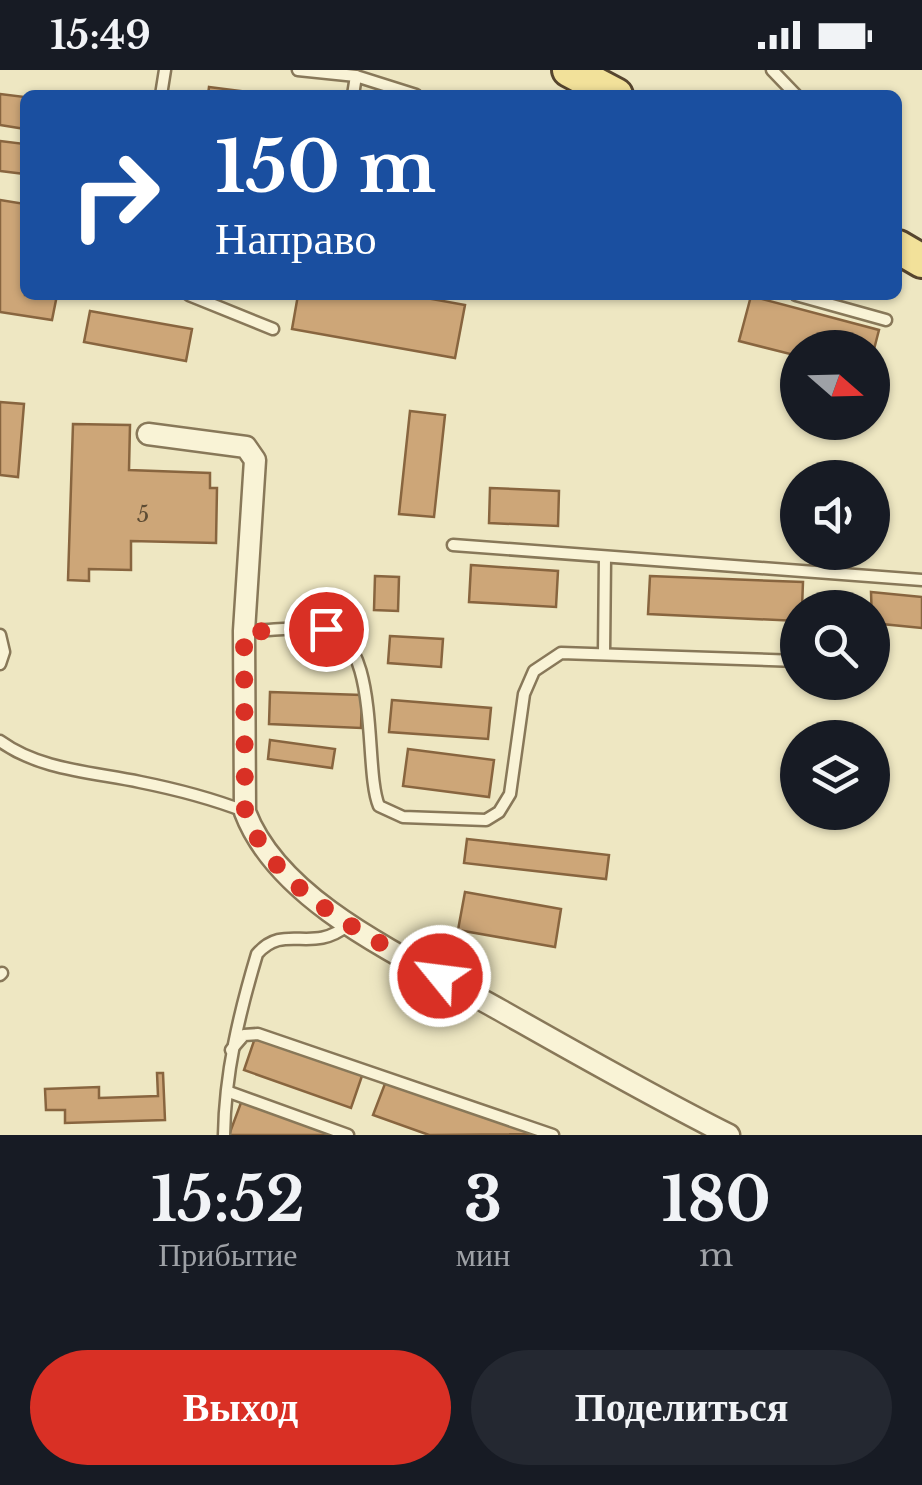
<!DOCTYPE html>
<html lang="ru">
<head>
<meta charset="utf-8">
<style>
	:root { --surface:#171b24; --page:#242831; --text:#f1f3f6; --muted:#9ea1a6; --accent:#d93025 }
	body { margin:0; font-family:"Libre Baskerville",serif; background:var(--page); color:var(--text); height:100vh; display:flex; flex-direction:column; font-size:38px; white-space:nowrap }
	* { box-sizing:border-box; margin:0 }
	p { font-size:32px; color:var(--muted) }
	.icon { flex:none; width:55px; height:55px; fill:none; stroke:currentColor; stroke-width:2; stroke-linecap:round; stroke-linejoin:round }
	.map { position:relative; height:1065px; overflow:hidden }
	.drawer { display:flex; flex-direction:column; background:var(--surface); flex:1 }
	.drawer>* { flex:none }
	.hud { position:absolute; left:20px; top:20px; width:882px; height:210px; border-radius:15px; box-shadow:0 2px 8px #0004; background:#1a4fa0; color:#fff; overflow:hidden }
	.needle { width:65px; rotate:110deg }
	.controls { position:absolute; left:780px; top:260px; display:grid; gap:20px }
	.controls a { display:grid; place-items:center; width:110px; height:110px; border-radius:50%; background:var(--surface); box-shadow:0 2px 8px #0004; font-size:50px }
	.pin { position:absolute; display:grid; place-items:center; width:85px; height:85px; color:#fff; margin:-42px; border:5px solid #fff; border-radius:50%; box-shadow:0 2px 10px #0007 }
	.me { position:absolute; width:110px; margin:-55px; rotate:299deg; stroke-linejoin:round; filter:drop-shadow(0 0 8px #0008) }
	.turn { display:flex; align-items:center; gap:35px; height:210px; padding:0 30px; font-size:45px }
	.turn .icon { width:130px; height:130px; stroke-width:2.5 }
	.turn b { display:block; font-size:70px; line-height:85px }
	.eta { display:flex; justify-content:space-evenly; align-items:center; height:170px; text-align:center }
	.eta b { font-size:60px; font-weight:700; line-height:70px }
	.cta { display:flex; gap:20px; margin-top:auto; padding:20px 30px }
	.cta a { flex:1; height:115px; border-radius:60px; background:var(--accent); color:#fff; font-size:40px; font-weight:700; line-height:115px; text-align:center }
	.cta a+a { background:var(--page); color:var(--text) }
	.status { display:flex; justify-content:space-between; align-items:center; height:70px; padding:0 50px; background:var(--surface); direction:ltr }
	.status svg { height:28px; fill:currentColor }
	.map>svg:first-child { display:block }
	.building { fill:#cda678; stroke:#88653f; stroke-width:2.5 }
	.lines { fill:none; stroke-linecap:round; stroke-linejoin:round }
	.lane-casing { stroke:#887859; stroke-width:15 }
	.street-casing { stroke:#887859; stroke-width:25 }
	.primary-casing { stroke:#56452e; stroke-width:38 }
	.lane { stroke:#f9f3d6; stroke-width:10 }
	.street { stroke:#f9f3d6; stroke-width:20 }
	.primary { stroke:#f2e19a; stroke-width:32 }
	.route { stroke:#d93025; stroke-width:18; stroke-dasharray:0 32.4 }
	.labels { text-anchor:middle; stroke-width:8; stroke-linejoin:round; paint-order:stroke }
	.number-label { font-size:22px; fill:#5d4c34 }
</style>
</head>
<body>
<div class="status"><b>15:49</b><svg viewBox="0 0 49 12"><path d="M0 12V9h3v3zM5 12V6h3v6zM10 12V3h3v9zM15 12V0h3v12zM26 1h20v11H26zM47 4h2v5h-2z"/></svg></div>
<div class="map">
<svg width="922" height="1065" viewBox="0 0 922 1065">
	<rect width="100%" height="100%" fill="#eee7c2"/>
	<g class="building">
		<polygon points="209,17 272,25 208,25"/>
		<polygon points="0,24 25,27 25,59 0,55"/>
		<polygon points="0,71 25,74 25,104 0,101"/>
		<polygon points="0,130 25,134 25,225 57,225 52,250 0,242"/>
		<polygon points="298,225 410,225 465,235 455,288 292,259"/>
		<polygon points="751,226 879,260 872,287 872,278 798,278 798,286 739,271"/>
		<polygon points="90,241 192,259 186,291 84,272"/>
		<polygon points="0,332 24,334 18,407 0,405"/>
		<polygon points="410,341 445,345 434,447 399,444"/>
		<polygon points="73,354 130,355 129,400 210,403 210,418 217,418 216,473 131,471 131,500 89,499 89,511 68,510"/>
		<polygon points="490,418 559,421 558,456 489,453"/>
		<polygon points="471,495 558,501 556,537 469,532"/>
		<polygon points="375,506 399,507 398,541 374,540"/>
		<polygon points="650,506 803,512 802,538 798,538 798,551 648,544"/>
		<polygon points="871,522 922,527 922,558 872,553"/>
		<polygon points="390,566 443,569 441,597 388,593"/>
		<polygon points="270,622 362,625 361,658 269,654"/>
		<polygon points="392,630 491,638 488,669 389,662"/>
		<polygon points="270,670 335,679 332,698 268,689"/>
		<polygon points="408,679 494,690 489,727 403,716"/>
		<polygon points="467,769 609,785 606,809 464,793"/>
		<polygon points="465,822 561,839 555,877 458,860"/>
		<polygon points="256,965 363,1003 351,1038 244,1000"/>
		<polygon points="157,1003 163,1003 165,1050 65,1053 65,1040 46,1040 45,1019 99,1017 99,1028 158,1026"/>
		<polygon points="386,1011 537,1064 429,1065 373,1045"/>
		<polygon points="242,1030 336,1065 229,1065"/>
	</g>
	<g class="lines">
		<defs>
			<g id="lane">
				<polyline points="298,0 356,6 416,25"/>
				<polyline points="772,0 796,25"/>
				<polyline points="161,25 165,0"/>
				<polyline points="353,25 356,6"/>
				<polyline points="189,225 273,259"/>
				<polyline points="796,225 886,250"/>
				<polyline points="453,475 922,510"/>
				<path d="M 245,561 C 270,561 298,556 323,559 C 382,566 363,699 379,736 L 403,747 L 486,750 L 499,742 L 510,724 L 524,624 L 534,601 L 561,583 L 798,591"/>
				<polyline points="0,565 4,582 0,594"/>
				<polyline points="604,583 605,488"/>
				<path d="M 0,671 C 40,700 92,702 140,712 C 175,719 210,728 244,741"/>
				<polyline points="0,905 2,903"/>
				<polyline points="231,980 244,965 258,964 553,1065"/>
				<polyline points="229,1022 348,1065"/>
				<path d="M 224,1065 C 225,1003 239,944 257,884 C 285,852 311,885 348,855"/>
			</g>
			<path id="street" d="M 148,364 L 246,377 L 255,390 L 244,561 L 245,742 C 281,837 416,892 500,940 C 576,983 651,1026 729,1065"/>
			<g id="primary">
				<polyline points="569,0 616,25"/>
				<polyline points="898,177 922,191"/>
			</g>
		</defs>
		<use href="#lane" class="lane-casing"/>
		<use href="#street" class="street-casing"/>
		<use href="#primary" class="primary-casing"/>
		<use href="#lane" class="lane"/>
		<use href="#street" class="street"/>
		<use href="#primary" class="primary"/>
	</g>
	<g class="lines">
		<path class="route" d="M 326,559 L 244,562 L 245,742 C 275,823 368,866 440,906"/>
	</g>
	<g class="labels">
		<g class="number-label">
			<text x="143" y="452">5</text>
		</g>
	</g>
</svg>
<div class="controls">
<a><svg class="needle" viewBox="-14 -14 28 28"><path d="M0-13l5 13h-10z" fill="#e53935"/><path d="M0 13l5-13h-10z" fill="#9ea1a6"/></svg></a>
<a><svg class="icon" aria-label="sound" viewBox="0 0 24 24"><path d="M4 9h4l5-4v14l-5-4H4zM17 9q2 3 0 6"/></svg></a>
<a><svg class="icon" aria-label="search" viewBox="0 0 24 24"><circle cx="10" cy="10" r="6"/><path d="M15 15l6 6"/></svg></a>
<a><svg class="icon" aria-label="layers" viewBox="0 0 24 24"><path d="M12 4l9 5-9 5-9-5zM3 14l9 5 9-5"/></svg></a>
</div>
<div class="pin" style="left:326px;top:559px;background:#d93025"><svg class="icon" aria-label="arrive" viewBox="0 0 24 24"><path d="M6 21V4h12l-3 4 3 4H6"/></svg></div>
<svg class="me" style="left:440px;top:906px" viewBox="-20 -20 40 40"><circle r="17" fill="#d93025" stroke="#fff" stroke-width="3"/><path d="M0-11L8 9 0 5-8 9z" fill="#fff"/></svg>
<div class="hud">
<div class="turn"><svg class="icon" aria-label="right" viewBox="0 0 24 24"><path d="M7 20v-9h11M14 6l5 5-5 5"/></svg><div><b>150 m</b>Направо</div></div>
</div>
</div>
<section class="drawer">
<div class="eta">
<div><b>15:52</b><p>Прибытие</p></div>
<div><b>3</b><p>мин</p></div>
<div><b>180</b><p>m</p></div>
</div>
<div class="cta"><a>Выход</a><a>Поделиться</a></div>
</section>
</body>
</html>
